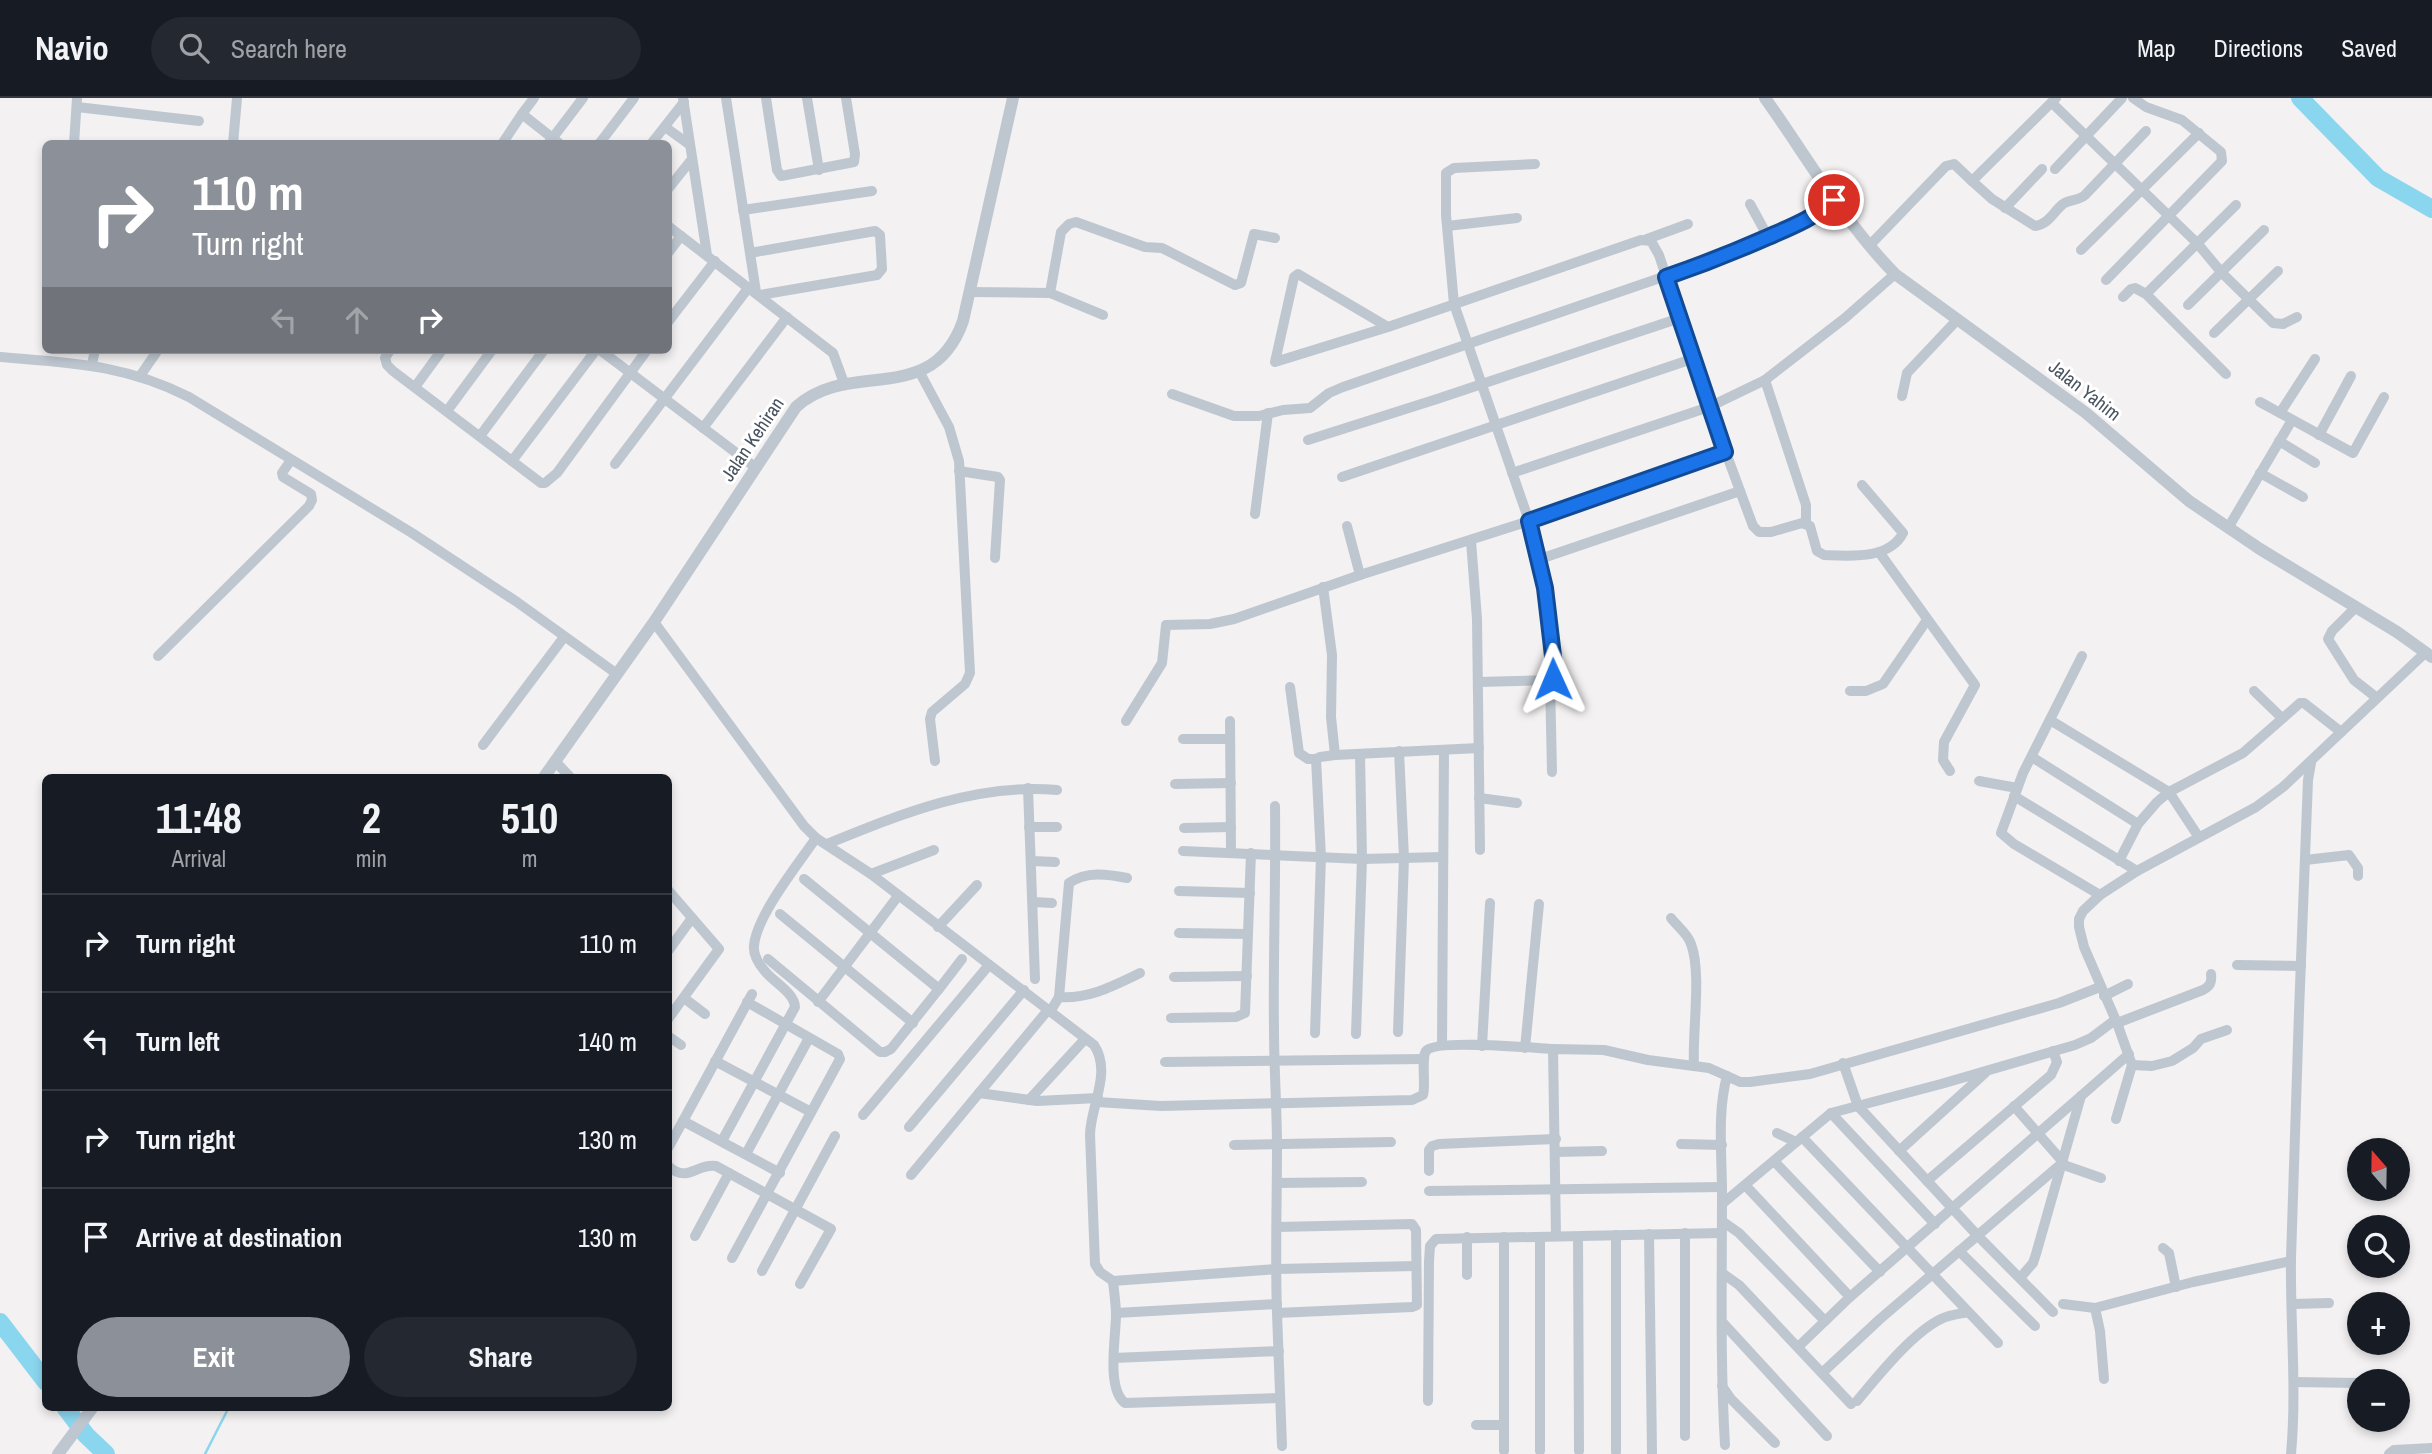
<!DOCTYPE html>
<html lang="en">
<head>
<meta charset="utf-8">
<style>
	:root { --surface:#171b24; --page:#242831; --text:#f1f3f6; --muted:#9ea1a6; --line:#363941; --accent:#8c9099 }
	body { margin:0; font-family:"Archivo Narrow",sans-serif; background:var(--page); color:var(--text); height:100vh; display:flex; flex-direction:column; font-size:26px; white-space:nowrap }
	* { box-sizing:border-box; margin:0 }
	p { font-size:23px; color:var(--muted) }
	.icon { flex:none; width:38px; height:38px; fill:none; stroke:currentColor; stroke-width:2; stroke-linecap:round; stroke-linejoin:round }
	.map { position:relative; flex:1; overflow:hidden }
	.drawer { position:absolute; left:42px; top:676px; width:630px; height:637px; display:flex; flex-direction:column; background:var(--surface); border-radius:10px; box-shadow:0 4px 10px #0003 }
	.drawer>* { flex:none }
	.hud { position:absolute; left:42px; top:42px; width:630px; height:214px; border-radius:10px; box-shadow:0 4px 10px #0003; background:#8c9099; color:#fff; overflow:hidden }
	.needle { width:46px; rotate:340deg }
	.tools { position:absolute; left:2347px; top:1040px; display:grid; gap:14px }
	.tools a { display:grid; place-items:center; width:63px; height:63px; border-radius:50%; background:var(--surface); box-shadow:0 4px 10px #0003; font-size:35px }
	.pin { position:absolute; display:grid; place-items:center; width:60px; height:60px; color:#fff; margin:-30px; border:4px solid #fff; border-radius:50%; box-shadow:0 2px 7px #0007 }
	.me { position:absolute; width:77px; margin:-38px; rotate:359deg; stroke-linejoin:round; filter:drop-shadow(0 0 5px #0008) }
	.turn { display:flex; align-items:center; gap:24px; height:147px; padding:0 35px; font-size:32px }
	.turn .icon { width:91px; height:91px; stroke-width:2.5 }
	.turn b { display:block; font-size:49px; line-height:60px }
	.lanes { display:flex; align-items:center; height:66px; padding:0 35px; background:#0003; justify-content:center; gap:35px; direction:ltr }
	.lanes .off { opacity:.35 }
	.eta { display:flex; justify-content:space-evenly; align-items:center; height:119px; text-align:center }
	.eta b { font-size:42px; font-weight:700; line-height:49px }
	.button { display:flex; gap:14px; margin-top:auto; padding:14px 35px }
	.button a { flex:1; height:80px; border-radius:42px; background:var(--accent); color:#fff; font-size:28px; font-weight:700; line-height:80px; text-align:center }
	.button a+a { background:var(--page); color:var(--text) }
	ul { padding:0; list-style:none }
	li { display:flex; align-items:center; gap:21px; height:98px; padding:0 35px; border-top:2px solid var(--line) }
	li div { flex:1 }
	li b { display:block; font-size:26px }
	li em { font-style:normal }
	header { display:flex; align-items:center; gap:42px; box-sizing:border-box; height:98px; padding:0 35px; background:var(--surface); border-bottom:2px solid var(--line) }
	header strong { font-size:33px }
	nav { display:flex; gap:38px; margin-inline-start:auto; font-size:24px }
	.search { width:490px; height:63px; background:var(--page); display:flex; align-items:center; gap:18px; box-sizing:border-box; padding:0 24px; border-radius:38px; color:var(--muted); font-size:26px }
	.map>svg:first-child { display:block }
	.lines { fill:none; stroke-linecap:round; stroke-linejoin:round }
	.stream { stroke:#8bd6ef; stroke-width:2.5 }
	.river { stroke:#8bd6ef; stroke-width:18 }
	.minor { stroke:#bec7d0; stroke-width:10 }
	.tertiary { stroke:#bec7d0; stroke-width:12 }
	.route-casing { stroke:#114b97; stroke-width:18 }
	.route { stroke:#1a73e8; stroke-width:12 }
	.labels { text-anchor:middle; stroke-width:6; stroke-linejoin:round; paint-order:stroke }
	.street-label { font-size:19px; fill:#48535f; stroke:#fff }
</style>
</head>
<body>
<header>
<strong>Navio</strong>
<div class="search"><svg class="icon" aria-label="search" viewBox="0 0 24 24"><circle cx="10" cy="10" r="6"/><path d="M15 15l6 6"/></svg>Search here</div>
<nav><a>Map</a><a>Directions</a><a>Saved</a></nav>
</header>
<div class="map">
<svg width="2432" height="1356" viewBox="0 0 2432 1356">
	<rect width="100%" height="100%" fill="#f3f1f1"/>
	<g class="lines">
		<polyline class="stream" points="205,1356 229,1309"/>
		<g class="river">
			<polyline points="2300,0 2378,80 2432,111"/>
			<polyline points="0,1224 46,1284"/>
			<polyline points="65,1309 86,1337 106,1356"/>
		</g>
		<g class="minor">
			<polyline points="534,0 522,16 560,46"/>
			<polyline points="683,0 707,157"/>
			<polyline points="726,0 756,194"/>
			<polyline points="766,0 777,72 781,78 854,64 855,56 846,0"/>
			<polyline points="807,0 819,72"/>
			<polyline points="2052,5 2197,145 2222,175 2273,225 2283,226 2297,219"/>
			<polyline points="77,9 199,23"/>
			<polyline points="665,29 690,47"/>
			<polyline points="74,46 77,0"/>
			<polyline points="233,46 237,0"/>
			<polyline points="502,46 522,16"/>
			<polyline points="548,46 583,0"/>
			<polyline points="599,46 634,0"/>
			<polyline points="651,46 684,4"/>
			<polyline points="1535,66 1454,70 1446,75 1446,117 1454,206 1529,423 1725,354"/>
			<polyline points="2055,71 2122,0"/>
			<path d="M 1972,83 L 1992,101 L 2035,128 C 2049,126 2053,114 2063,106 C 2070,101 2078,103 2085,97 L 2146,33"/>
			<polyline points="668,91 692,61"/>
			<polyline points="1750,106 1768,139"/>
			<polyline points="2005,110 2042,71"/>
			<polyline points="743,112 872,93"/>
			<polyline points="668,128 833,255 844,285"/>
			<polyline points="1447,128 1517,120"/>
			<polyline points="1647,141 1688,126"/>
			<polyline points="1869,148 1946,68 1954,66 1972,83 2056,0"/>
			<polyline points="2081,152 2199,35"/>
			<polyline points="668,155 681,138"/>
			<polyline points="750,155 875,133 880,137 882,171 877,177 760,197"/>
			<polyline points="2106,182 2222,63 2221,54 2182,22 2146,9 2133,0"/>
			<polyline points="970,194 1050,195 1103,217"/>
			<polyline points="1050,195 1061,134 1069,126 1076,124 1145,149 1162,150 1235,187 1241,185 1254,136 1275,140"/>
			<polyline points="2146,196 2236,107"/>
			<polyline points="2123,199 2131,191 2135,190 2146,196 2226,276"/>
			<polyline points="2188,207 2264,132"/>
			<polyline points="668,224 715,163"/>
			<polyline points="1388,229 1298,176 1294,179 1275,264 1388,229 1641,142 1651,143 1659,157 1709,309 1512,375"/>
			<polyline points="2214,235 2278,173"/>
			<polyline points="390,252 385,260 387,267 393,273 541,385 545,385 557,375 647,252"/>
			<polyline points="600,252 755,369"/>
			<path d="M 0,259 C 71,265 124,266 189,299 L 412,435 L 517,504 L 617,576"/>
			<polyline points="92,266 95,252"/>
			<polyline points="919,273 949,329 959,363 970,575 965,586 932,614 930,621 935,663"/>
			<polyline points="140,278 158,252"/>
			<polyline points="1765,282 1806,407 1806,426"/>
			<polyline points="415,289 442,252"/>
			<polyline points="1172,296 1234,318 1259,318 1283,312 1310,310 1329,295 1343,289 1721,159 1799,125 1826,109 1834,102"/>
			<polyline points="1902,298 1907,275 1957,222"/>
			<polyline points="2260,304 2353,355 2384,299"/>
			<polyline points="447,313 492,252"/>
			<polyline points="2280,315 2315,261"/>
			<polyline points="703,330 787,219"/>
			<polyline points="2319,337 2351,278"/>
			<polyline points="480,338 544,252"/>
			<polyline points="1308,342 1437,301 1680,220"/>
			<polyline points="2279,343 2315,365"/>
			<polyline points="512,363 596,252"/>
			<polyline points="615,366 749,189"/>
			<polyline points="959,373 998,379 1000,382 995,460"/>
			<polyline points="2260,375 2303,399"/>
			<polyline points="1342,379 1692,261"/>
			<path d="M 1862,387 L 1903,435 C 1889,462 1850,458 1824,457 L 1817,453 L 1810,428 L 1802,425 L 1771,434 L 1759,434 L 1753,428 L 1709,309 L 1765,282 L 1845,220 L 1895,176"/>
			<polyline points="1255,416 1268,315"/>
			<polyline points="1347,428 1360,477"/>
			<polyline points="2228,430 2292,322"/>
			<polyline points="1471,443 1477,521 1480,752"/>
			<polyline points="1879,454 1975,587 1944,644 1943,662 1950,673"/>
			<polyline points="1540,461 1740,393"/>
			<polyline points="1323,489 1332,557 1331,619 1335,657"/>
			<polyline points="2356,509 2332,533 2328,541 2354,582 2377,600"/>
			<path d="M 654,524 L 804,728 L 816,740 L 871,776 L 1094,947 C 1112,974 1091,1007 1090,1036 L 1095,1166 L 1100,1174 L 1113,1183 L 1277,1171 L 1416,1168"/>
			<polyline points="158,558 309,408 312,402 311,396 283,379 282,375 291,362"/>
			<polyline points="2082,558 2023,675 2001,735 2014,746 2100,797"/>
			<polyline points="1550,582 1552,674"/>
			<polyline points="1290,589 1299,655 1308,661 1316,661"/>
			<polyline points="1850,593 1866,593 1883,586 1927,522"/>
			<polyline points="2254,593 2282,620"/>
			<polyline points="2050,622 2169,694 2198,738"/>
			<polyline points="1126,623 1162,565 1166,527 1210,526 1234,521 1360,477 1529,423 1545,490 1555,575 1550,582 1479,584"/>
			<polyline points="1230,623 1231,754"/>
			<polyline points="1183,641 1230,641"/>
			<polyline points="483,647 564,539"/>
			<polyline points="2032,659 2138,726"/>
			<polyline points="555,663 570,679"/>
			<polyline points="1979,683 2017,690"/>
			<polyline points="1175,686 1231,685"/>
			<polyline points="1028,690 1035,881"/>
			<polyline points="2014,698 2137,773"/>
			<polyline points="1479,700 1517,705"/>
			<path d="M 1275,708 C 1276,783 1273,858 1274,932 C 1274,971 1277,1011 1277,1050 C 1277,1105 1275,1160 1277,1215 L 1412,1209 L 1417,1207 L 1416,1132 L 1412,1126 L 1277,1129"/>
			<polyline points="1029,729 1057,729"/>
			<polyline points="1184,730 1231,729"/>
			<path d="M 827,746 C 901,716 976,685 1057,692"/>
			<polyline points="1183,753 1362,761 1443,759"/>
			<polyline points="2305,762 2349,757 2358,770 2358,778"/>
			<polyline points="1032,763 1055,764"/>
			<polyline points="2119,763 2138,726 2157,704 2169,694 2243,655 2300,605 2304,605 2341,634"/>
			<polyline points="871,776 934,752"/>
			<polyline points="804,781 939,891 962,861"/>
			<polyline points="668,792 719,851 668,921"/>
			<polyline points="1179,793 1250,795"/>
			<polyline points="1033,804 1052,805"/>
			<polyline points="780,816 913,925"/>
			<path d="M 1671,820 C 1677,828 1688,836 1691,846 C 1702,875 1692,934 1694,968"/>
			<polyline points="938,829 977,787"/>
			<polyline points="1179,835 1248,836"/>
			<polyline points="668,853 692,820"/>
			<polyline points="768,861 880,954 885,954 891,951 939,891"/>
			<polyline points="2237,867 2301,868"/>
			<polyline points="1174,879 1247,878"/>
			<polyline points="752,896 683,1023 780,1075"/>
			<polyline points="2104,898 2128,886"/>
			<path d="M 1059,899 C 1089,901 1113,888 1140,875"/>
			<polyline points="684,900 705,916"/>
			<polyline points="818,904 898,798"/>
			<path d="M 1050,914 L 1059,899 L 1069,785 C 1087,773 1107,776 1127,780"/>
			<polyline points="1171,920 1236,919 1245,915 1251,755"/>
			<path d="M 2117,925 L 2203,892 C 2210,888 2212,885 2211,876"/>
			<polyline points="1398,934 1404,760 1399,653"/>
			<polyline points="1315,935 1321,759 1316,661 1320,659 1335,657 1479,650"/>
			<polyline points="1356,936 1362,761 1360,656"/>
			<polyline points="668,938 681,947"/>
			<polyline points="1442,947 1444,652"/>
			<polyline points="1482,948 1490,805"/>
			<polyline points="1525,950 1539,806"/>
			<polyline points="715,963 811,1014"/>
			<polyline points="1165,964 1424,961"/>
			<polyline points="1843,965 1858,1008 1977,1137 2053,1214"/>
			<polyline points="2132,967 2152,968 2172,963 2193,950 2201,941 2227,932"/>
			<polyline points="979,995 1037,1003 1098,1000"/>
			<polyline points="1029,1002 1085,941"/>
			<path d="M 1097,1004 L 1161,1008 L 1412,1002 L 1423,997 C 1426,987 1421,960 1426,953 C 1435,941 1534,950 1553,951"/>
			<polyline points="2014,1008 2063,1064"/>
			<polyline points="1831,1015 1935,1126"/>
			<polyline points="863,1017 989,867"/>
			<polyline points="2116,1021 2132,967 2117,925 2084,849 2079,829 2079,821 2083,813 2100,797 2137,773 2256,709 2283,689 2426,554"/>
			<polyline points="909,1029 1024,892"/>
			<polyline points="1777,1035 1796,1044"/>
			<polyline points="1802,1039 1998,1245"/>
			<path d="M 722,1043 L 795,909 C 794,894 773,884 764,872 C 759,866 753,857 754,848 C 756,818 799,765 816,740"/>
			<polyline points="1681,1046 1722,1047"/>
			<polyline points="1234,1047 1391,1044"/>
			<polyline points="668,1050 683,1023"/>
			<polyline points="1899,1053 1985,975"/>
			<polyline points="1556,1054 1602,1053"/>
			<polyline points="746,1056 809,940"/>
			<polyline points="1774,1063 1880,1174"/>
			<path d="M 668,1068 C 688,1086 696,1065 716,1068 L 831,1131 L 800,1186"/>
			<polyline points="1429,1073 1429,1052 1432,1048 1439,1046 1556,1041"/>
			<polyline points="911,1077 1048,912"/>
			<polyline points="1927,1083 2051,977 2057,964 2053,953"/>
			<polyline points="1277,1085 1362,1084"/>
			<polyline points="1746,1088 1850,1199"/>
			<polyline points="1429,1093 1722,1089"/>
			<polyline points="1722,1106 1831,1015 1941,986 2075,947 2091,940 2115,922"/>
			<polyline points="1722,1123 1739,1135 1825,1223"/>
			<polyline points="1685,1135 1685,1338"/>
			<polyline points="1649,1136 1652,1355"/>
			<polyline points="1616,1137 1616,1354"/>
			<polyline points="695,1138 729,1075"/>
			<polyline points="1556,1138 1553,951 1604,952 1648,962 1709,970 1727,978"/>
			<polyline points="1467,1139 1467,1177"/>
			<polyline points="1504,1139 1504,1353"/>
			<polyline points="1578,1139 1579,1353"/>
			<polyline points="2163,1150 2169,1155 2176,1189"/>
			<polyline points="1959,1153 2035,1228"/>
			<polyline points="732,1160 840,961 838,956 747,904"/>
			<polyline points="762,1173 835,1038"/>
			<polyline points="1722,1175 1739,1187 1851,1306"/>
			<polyline points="2020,1180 2033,1165 2036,1156 2081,998 2129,956"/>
			<path d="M 1113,1183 C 1114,1194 1116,1206 1116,1217 C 1116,1238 1106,1291 1125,1305 L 1280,1300"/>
			<polyline points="2063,1206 2095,1210 2193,1184 2291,1163"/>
			<polyline points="2292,1206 2329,1205"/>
			<polyline points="2095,1210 2100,1233 2104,1281"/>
			<polyline points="1116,1215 1277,1206"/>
			<polyline points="1277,1215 1282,1348"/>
			<polyline points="1723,1225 1827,1338"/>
			<polyline points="1798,1249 1850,1199 2081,998"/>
			<polyline points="1114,1260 1279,1253"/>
			<polyline points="1822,1275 1880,1221 2061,1066 2101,1080"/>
			<polyline points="2365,1283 2376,1276"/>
			<polyline points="2294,1284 2359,1285"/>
			<polyline points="1722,1288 1731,1301 1775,1345"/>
			<polyline points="1428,1303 1429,1163 1430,1148 1436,1141 1721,1135"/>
			<path d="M 1857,1303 C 1878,1278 1912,1235 1941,1221 C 1949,1217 1959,1216 1968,1214"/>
			<polyline points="1476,1327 1503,1327"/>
			<path d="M 1725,1347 C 1720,1263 1722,1179 1722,1095 C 1722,1057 1717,1014 1727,978 L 1740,984 L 1750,984 L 1810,976 L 2059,905 L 2100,889"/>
			<polyline points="1540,1353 1540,1139"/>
			<path d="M 2291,1356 C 2297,1290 2290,1225 2291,1160 C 2296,1001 2301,841 2308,682 L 2311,665"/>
			<polyline points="2389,1356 2394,1352 2432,1350"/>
		</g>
		<g class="tertiary">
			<path d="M 1765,0 C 1807,59 1844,124 1895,176 L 2086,315 L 2189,403 L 2260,451 L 2397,534 L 2432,559"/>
			<path d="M 544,679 L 654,524 L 796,309 C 849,260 932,311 963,223 L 1013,0"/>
			<polyline points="58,1356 93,1309"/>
		</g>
	</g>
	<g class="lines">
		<defs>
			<path id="route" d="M 1553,581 L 1555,575 L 1545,490 L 1529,423 L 1725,354 L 1666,179 C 1701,167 1734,154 1768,139 C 1791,129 1816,119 1834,102"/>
		</defs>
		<use href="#route" class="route-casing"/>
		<use href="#route" class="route"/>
	</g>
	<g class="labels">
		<g class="street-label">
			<text transform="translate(2085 292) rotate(38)" y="7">Jalan Yahim</text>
			<text transform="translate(752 341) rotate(-56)" y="7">Jalan Kehiran</text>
		</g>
	</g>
</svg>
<div class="tools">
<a><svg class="needle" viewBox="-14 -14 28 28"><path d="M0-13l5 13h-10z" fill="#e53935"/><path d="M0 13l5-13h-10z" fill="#9ea1a6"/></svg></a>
<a><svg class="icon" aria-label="search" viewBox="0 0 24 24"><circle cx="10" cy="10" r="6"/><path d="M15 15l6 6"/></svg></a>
<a>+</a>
<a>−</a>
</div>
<div class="pin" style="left:1834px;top:102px;background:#d93025"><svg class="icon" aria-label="arrive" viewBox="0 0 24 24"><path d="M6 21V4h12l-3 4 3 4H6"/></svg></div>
<svg class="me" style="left:1553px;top:581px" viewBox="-20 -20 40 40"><path d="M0-17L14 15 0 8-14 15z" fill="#1a73e8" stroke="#fff" stroke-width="4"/></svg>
<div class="hud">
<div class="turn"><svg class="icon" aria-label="right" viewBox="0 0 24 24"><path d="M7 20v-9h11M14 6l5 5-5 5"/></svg><div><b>110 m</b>Turn right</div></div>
<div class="lanes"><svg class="icon off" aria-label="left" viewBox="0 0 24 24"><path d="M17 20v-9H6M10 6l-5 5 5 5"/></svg><svg class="icon off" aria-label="ahead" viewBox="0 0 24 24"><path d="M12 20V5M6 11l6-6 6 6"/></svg><svg class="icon" aria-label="right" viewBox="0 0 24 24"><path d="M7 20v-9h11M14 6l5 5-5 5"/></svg></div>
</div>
<section class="drawer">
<div class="eta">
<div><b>11:48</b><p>Arrival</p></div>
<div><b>2</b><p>min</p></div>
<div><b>510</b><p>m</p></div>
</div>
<ul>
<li><svg class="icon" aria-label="right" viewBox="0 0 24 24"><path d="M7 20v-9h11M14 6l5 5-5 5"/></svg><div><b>Turn right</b></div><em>110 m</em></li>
<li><svg class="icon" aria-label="left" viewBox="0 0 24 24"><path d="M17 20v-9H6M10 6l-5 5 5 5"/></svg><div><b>Turn left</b></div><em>140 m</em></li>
<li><svg class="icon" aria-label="right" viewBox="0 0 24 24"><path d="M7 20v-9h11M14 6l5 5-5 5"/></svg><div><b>Turn right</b></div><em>130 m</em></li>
<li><svg class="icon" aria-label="arrive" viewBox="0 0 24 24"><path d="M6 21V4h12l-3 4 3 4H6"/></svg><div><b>Arrive at destination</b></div><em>130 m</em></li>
</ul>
<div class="button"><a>Exit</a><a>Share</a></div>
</section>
</div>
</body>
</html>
